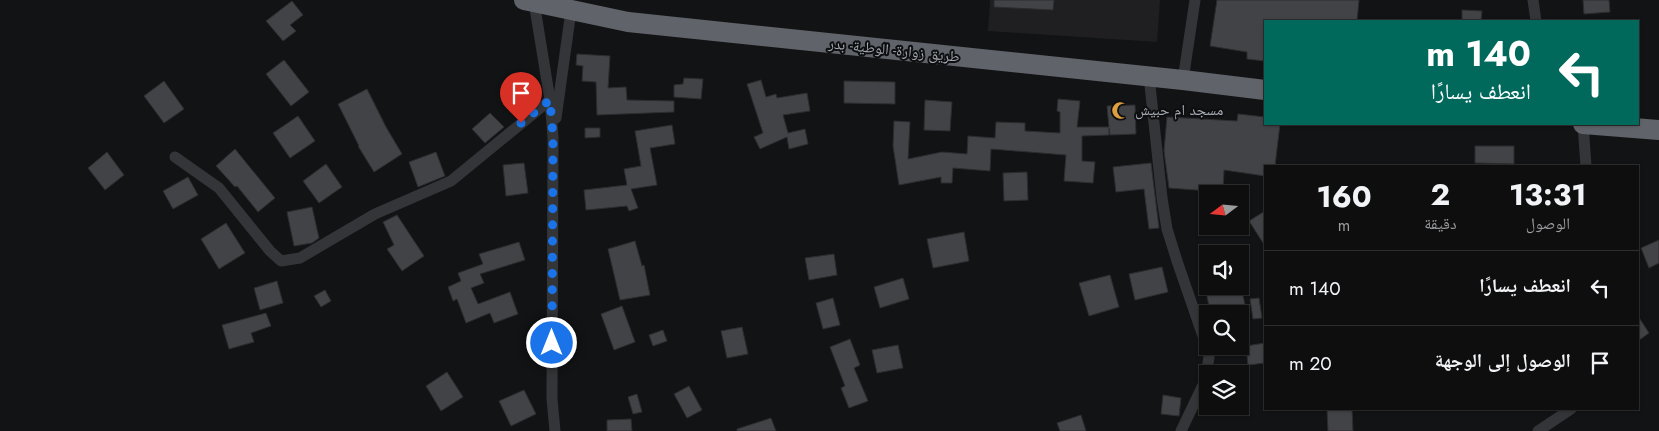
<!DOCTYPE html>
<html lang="ar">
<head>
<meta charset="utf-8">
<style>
	:root { --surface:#0e0e0f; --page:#171718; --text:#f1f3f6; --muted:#9b9c9e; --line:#2e2e2f }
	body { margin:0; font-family:Jost,"Noto Naskh Arabic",sans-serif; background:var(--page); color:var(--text); direction:rtl; height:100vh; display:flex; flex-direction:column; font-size:19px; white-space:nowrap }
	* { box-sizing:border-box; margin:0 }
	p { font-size:16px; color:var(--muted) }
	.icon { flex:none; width:28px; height:28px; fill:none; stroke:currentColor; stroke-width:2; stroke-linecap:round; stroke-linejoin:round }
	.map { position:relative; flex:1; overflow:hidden; direction:ltr }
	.drawer { position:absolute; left:1264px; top:165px; width:375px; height:245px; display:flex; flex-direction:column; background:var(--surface); border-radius:0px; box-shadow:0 1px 4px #0004,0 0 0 1px var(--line); direction:rtl }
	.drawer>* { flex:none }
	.banner { position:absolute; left:1264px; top:20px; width:375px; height:105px; border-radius:0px; box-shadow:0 1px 4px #0004,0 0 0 1px var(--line); direction:rtl; background:#00695c; color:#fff; overflow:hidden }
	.needle { width:32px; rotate:254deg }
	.fabs { position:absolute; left:1199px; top:185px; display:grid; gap:10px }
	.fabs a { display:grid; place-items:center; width:50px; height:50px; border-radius:0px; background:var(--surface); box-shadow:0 1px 4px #0004,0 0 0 1px var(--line); font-size:25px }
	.pin { position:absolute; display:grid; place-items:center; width:42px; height:42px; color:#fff; margin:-51px -21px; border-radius:50% 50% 50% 0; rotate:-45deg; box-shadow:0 0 5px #0007 }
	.pin .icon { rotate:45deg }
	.me { position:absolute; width:55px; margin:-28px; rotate:0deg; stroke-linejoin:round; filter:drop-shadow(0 0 4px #0008) }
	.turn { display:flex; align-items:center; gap:18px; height:105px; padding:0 25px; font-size:22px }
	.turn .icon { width:65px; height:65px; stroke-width:2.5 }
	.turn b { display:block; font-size:35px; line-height:42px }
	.eta { display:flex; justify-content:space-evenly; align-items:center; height:85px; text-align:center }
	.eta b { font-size:30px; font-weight:700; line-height:35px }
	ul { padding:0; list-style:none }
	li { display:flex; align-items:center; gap:15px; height:75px; padding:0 25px; border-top:1px solid var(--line) }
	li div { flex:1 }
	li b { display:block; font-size:19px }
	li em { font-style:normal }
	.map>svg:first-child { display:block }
	.built { fill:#1f1f21 }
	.building { fill:#424347; stroke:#2d2d30 }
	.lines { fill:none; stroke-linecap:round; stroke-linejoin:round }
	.street { stroke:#343538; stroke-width:11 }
	.highway { stroke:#606369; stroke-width:20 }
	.route { stroke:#1a73e8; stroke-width:9; stroke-dasharray:0 16.2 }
	.labels { text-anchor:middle; stroke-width:4; stroke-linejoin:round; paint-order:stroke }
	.street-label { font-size:15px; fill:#a5aab3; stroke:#0d0e0f }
	.poi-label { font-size:15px; fill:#a5aab3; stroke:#0d0e0f; text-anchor:start }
</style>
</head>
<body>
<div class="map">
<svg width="1659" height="431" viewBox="0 0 1659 431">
	<rect width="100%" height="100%" fill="#121314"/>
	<polygon class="built" points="990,0 1160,0 1157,42 988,31"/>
	<g class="building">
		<polygon points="994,0 1054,0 1053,10 994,7"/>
		<polygon points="1217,0 1359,0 1357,21 1265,21 1265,61 1247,59 1247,52 1210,46"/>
		<polygon points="1583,0 1609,0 1610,12 1584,14"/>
		<polygon points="292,1 303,15 290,25 296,31 283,41 266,21"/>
		<polygon points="1462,10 1482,11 1481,21 1462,21"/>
		<polygon points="577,54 610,56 608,88 626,87 627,100 674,101 674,112 597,115 596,82 582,81 583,66 576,65"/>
		<polygon points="284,60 309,92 291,106 266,74"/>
		<polygon points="684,78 703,79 701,99 674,97 674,85 683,84"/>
		<polygon points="761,80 766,97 776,94 777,98 807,93 810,111 783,115 788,133 805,129 808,144 789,149 787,137 760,149 754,137 763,133 747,84"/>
		<polygon points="164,81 184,109 164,123 144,96"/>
		<polygon points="844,81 895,82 895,104 844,103"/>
		<polygon points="367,89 386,127 402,154 374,172 358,146 359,146 338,104"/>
		<polygon points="1058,99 1080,101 1077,127 1109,127 1107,106 1135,105 1136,134 1110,135 1109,128 1109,135 1082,136 1082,161 1095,162 1093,183 1064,181 1066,155 991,149 990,171 953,168 952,183 941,183 941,177 899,185 893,146 894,121 910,122 908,159 942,152 967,154 968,136 995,138 996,122 1025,123 1025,131 1060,133 1060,112 1057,111"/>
		<polygon points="925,100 952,102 950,131 924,130"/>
		<polygon points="490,113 504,127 485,143 472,129"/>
		<polygon points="1238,114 1265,117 1265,124 1280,124 1275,166 1265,166 1265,176 1224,170 1223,192 1169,188 1164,151 1167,117 1237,121"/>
		<polygon points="298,116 315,141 290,158 273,133"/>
		<polygon points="672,125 675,144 650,148 657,185 631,189 638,208 629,211 627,206 586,210 584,190 627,185 624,169 641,166 635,131"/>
		<polygon points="585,128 600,128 600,137 585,138"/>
		<polygon points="1475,146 1514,146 1514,164 1475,163"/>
		<polygon points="235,149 275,198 258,212 237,186 235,187 216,166"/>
		<polygon points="107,152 124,175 105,190 88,168"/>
		<polygon points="436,152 445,176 418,187 409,162"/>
		<polygon points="524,163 528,193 506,196 503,165"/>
		<polygon points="1151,163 1159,228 1149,229 1144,189 1116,192 1113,167"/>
		<polygon points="326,164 342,187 319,203 303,181"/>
		<polygon points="1027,172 1028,200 1004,201 1003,173"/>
		<polygon points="188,177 198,195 173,209 163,191"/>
		<polygon points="312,207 319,238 312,243 294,246 287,212"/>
		<polygon points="1265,211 1265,246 1249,221"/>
		<polygon points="397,215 424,256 402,271 387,249 394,245 383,222"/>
		<polygon points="226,223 245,253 219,269 201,239"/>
		<polygon points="964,232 969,261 933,268 927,239"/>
		<polygon points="1659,240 1659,263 1649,268 1641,248"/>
		<polygon points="635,241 642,266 644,265 650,295 620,300 608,249"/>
		<polygon points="519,242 525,260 480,274 484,283 471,288 478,304 510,292 518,314 494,323 490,313 466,323 457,299 453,301 448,287 461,281 458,273 483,264 479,254"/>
		<polygon points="834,254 837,275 809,280 805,258"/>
		<polygon points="1162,267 1168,292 1135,300 1129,274"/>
		<polygon points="1110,275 1119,307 1089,316 1079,283"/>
		<polygon points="903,278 909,299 880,308 874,287"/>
		<polygon points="277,281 283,303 260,310 254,288"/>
		<polygon points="1205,286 1241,286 1245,305 1210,312"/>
		<polygon points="325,290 331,301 321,307 314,296"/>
		<polygon points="833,298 840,325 823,329 816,303"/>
		<polygon points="1259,298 1262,318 1253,319 1250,299"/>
		<polygon points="622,306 635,342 614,350 601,314"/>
		<polygon points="266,313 271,326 251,333 254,342 229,349 222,325"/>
		<polygon points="1638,316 1649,333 1638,341"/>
		<polygon points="742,327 748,354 727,358 721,331"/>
		<polygon points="663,330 667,341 653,346 649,335"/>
		<polygon points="850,339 860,365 854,368 868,401 849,408 841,388 845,386 830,347"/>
		<polygon points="1265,343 1265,363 1248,365 1246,346"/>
		<polygon points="898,345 903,368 877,373 872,350"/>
		<polygon points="447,372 463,397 441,411 426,386"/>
		<polygon points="689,386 702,410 687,418 674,394"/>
		<polygon points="524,390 536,414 511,426 499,401"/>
		<polygon points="637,394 642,412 633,414 628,397"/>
		<polygon points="1163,395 1181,398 1179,416 1161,414"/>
		<polygon points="1352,409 1353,431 1328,431 1327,410"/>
		<polygon points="1081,415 1086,431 1060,431 1057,423"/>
		<polygon points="771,418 776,431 737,431 737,429"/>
		<polygon points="631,419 632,431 607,431 607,420"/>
	</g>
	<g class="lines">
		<g class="street">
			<polyline points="1533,0 1536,21"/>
			<polyline points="534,2 550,100 553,137 552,399 555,431"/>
			<polyline points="1149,76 1162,198 1167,229 1177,261 1205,342 1209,357 1205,381 1181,431"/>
			<polyline points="1183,80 1195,0"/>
			<polyline points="556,118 571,11"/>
			<polyline points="1583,124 1586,166"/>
			<polyline points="175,157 219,188 270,251 281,261 300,258 375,214 451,181 550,100"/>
			<polyline points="1538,431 1571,409"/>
		</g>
		<g class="highway">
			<polyline points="524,0 628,22 1183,80 1265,90"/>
			<polyline points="1583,124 1659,130"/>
		</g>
	</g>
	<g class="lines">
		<polyline class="route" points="521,123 550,100 553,137 552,343"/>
	</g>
	<defs>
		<symbol id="mosque-bare" viewBox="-9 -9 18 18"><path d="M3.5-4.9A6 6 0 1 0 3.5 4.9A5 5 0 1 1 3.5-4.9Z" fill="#df9e3f" stroke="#0d0e0f" stroke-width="2.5" paint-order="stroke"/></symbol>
	</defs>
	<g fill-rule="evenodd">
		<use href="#mosque-bare" x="1108" y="98" width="25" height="25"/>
	</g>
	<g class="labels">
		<g class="street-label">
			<text transform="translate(894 50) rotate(6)" y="5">طريق زوارة- الوطية- بدر</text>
		</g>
		<g class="poi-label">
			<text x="1135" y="115">مسجد ام حبيش</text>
		</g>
	</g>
</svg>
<div class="fabs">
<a><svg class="needle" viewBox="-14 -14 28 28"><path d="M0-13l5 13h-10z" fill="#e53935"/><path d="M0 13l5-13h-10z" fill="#9b9c9e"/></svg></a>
<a><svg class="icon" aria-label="sound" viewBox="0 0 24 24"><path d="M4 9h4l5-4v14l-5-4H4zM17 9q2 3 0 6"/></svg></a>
<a><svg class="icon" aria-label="search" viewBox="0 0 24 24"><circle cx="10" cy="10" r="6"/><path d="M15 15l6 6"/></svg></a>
<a><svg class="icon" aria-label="layers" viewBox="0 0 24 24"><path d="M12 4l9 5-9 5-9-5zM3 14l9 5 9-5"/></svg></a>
</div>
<div class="pin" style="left:521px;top:123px;background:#d93025"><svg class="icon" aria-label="arrive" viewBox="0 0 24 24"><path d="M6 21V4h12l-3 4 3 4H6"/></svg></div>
<svg class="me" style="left:552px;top:343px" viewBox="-20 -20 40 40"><circle r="17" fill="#1a73e8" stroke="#fff" stroke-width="3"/><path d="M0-11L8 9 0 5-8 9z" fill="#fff"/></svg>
<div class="banner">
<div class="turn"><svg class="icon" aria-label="left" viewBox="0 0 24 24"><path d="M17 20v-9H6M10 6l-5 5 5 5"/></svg><div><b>140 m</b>انعطف يسارًا</div></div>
</div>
<section class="drawer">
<div class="eta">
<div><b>13:31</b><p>الوصول</p></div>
<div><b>2</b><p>دقيقة</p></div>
<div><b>160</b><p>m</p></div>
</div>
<ul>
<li><svg class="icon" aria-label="left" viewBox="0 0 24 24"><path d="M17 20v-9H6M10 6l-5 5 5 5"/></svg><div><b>انعطف يسارًا</b></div><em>140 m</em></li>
<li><svg class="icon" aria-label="arrive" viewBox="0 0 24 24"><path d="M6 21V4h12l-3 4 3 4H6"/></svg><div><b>الوصول إلى الوجهة</b></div><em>20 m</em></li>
</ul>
</section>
</div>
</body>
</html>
